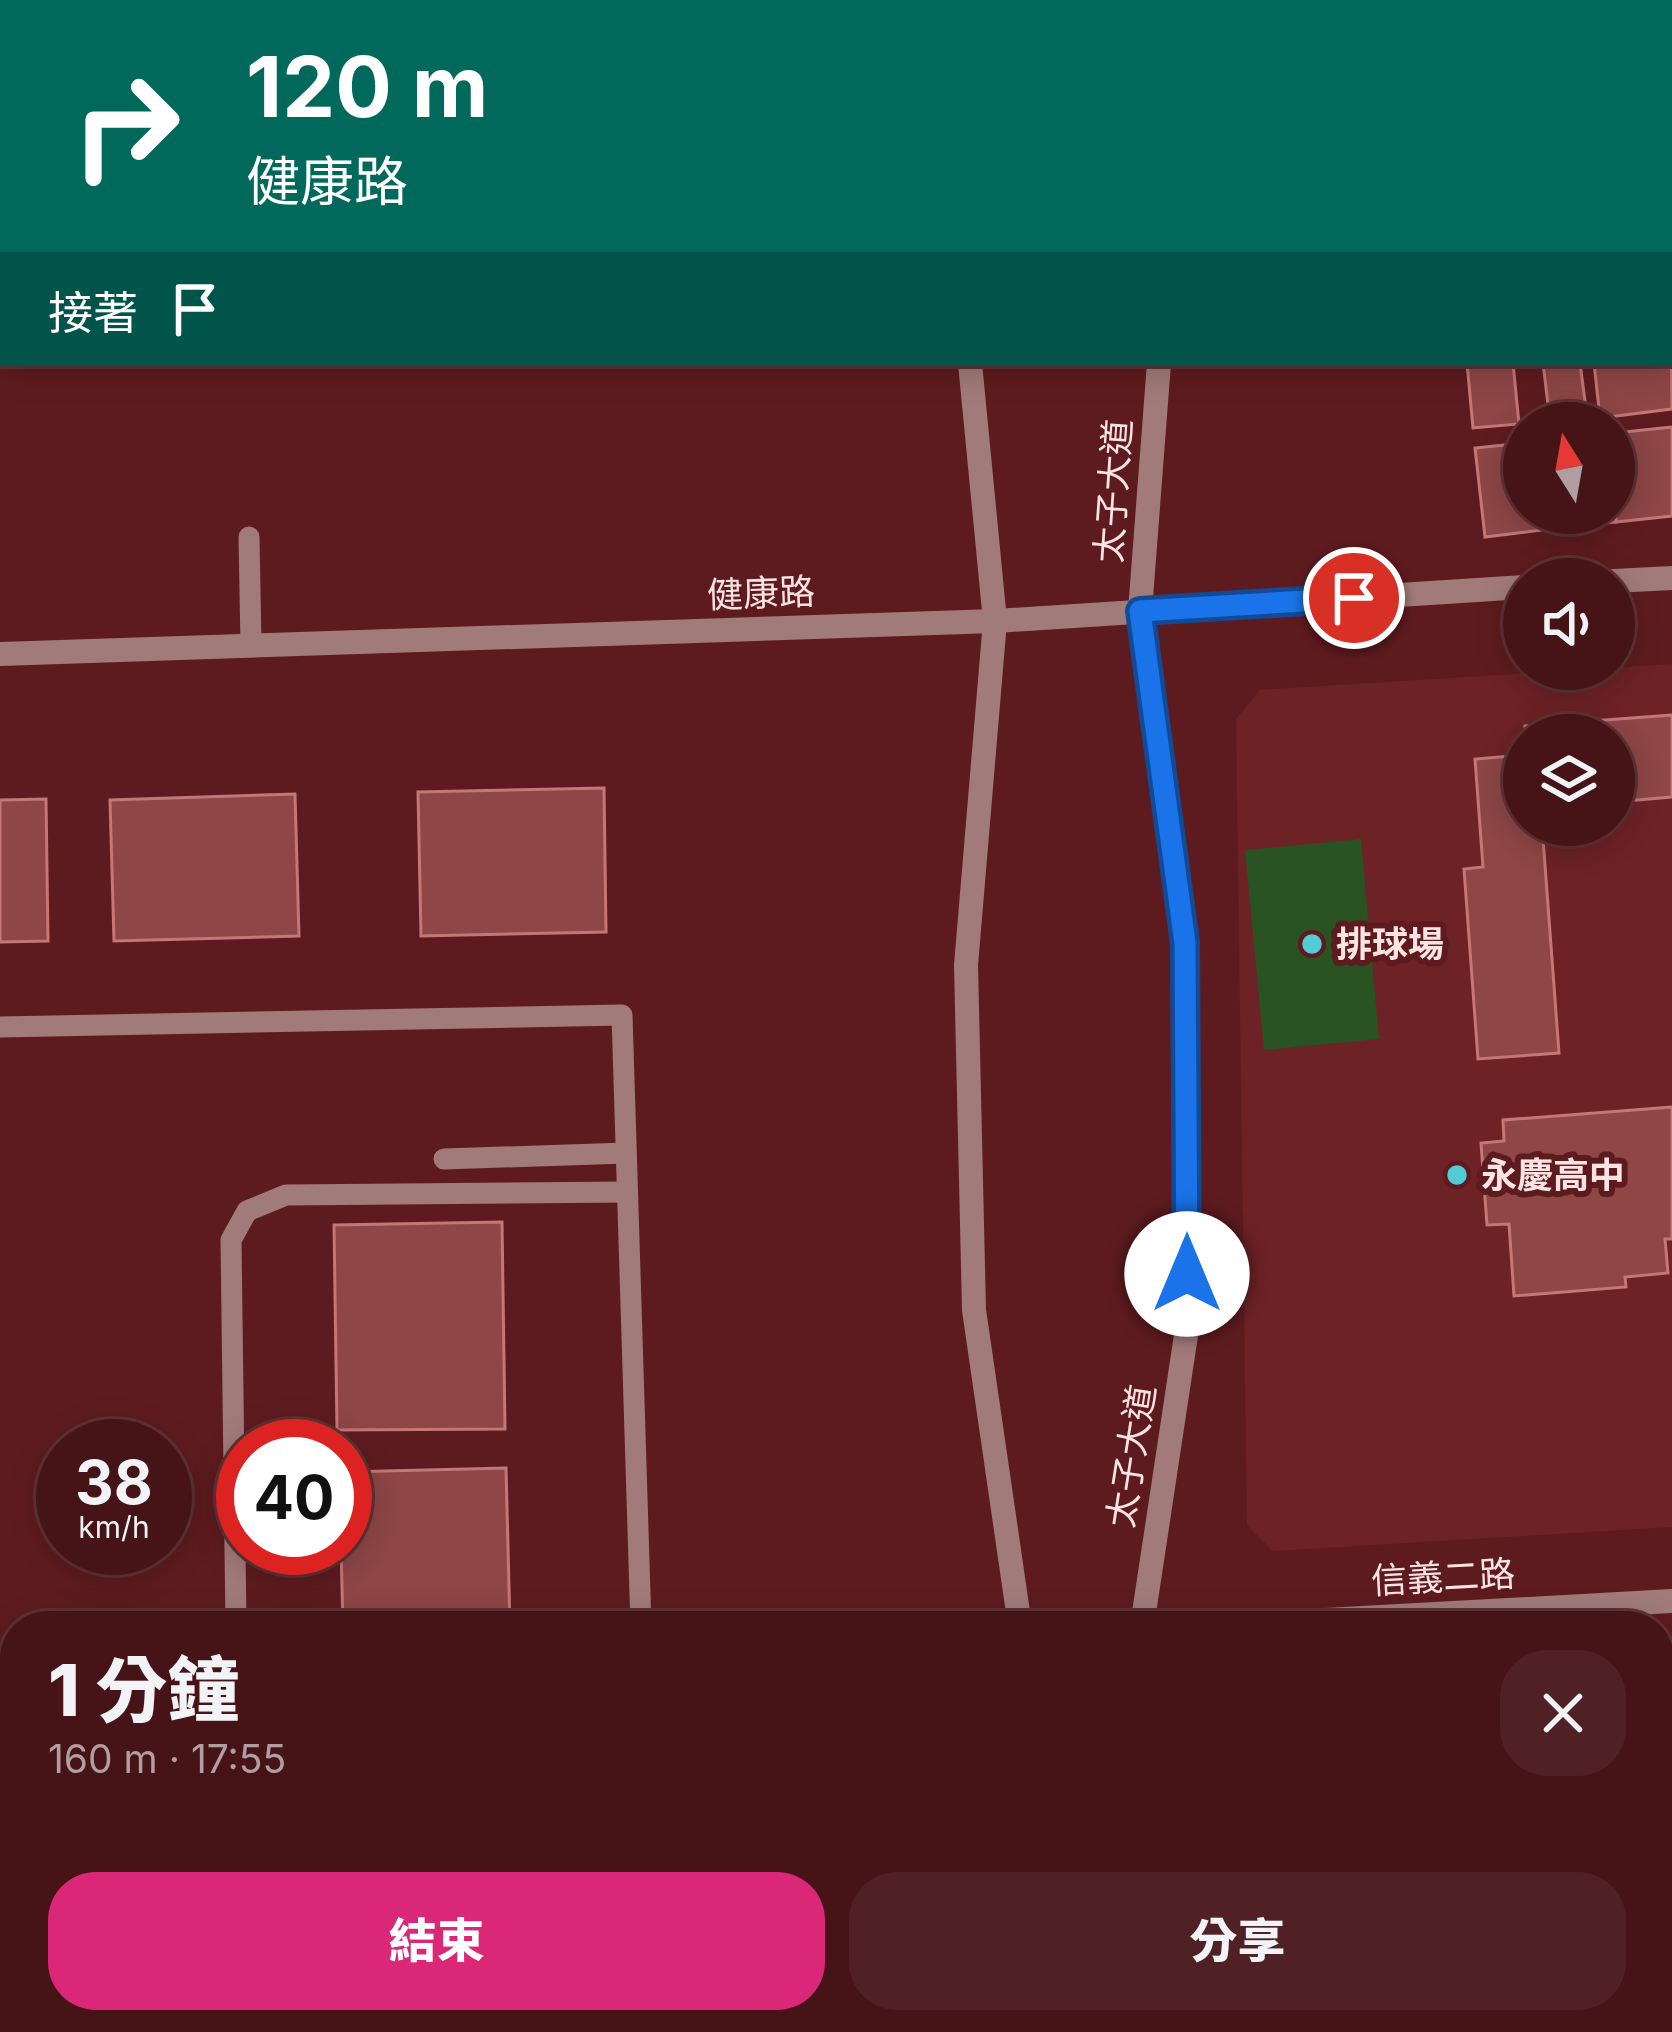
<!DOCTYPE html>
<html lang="zh-TW">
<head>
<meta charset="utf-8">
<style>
	:root { --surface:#461417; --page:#502124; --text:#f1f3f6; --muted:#b09ea1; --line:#5e3336; --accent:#db2777 }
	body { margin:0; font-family:Inter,"Noto Sans TC",sans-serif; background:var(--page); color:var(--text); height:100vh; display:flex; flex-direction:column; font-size:45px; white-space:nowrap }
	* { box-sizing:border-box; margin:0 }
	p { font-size:39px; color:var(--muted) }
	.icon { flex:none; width:66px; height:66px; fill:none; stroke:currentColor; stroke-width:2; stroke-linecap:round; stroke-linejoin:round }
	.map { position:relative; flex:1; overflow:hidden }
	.drawer { position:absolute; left:0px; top:1611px; width:1674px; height:423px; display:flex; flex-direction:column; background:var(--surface); border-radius:48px 48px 0 0; box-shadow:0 6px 30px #0003,0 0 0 3px var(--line) }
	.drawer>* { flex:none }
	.hud { position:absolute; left:0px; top:0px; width:1674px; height:366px; box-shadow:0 6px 30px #0003,0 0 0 3px var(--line); background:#00695c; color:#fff; overflow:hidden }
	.needle { width:78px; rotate:349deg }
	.fabs { position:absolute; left:1503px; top:402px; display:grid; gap:24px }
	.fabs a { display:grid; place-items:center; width:132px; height:132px; border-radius:50%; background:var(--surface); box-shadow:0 6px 30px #0003,0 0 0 3px var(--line); font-size:60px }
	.speed { position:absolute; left:36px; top:1419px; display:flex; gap:24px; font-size:60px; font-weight:700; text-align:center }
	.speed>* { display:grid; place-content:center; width:156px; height:156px; border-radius:50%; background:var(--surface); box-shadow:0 6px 30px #0003,0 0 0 3px var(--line); line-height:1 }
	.speed small { font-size:30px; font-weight:400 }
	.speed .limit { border:18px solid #d22; background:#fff; color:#111 }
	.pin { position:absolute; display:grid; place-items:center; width:102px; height:102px; color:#fff; margin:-51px; border:6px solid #fff; border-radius:50%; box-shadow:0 3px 12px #0007 }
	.me { position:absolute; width:132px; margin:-66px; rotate:0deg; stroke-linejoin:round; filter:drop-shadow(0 0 9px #0008) }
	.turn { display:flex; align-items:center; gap:42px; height:252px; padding:0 48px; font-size:54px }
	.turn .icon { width:156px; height:156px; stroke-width:2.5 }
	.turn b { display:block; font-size:84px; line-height:102px }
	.then { display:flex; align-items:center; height:114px; padding:0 48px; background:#0003; gap:24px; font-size:45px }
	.round { display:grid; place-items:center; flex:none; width:126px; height:126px; border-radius:48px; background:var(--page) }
	.summary { display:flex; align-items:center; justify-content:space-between; height:204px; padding:0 48px }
	h1 { font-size:72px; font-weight:800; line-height:90px }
	.cta { display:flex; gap:24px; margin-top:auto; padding:24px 48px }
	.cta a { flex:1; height:138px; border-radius:48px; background:var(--accent); color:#fff; font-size:48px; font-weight:800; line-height:138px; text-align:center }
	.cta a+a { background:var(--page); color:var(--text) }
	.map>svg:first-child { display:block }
	.built { fill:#6d2226; fill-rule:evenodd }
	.green { fill:#295322 }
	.building { fill:#8e4646; stroke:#c57776; stroke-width:3 }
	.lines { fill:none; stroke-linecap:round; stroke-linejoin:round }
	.service { stroke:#a17b79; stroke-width:21 }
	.minor { stroke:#a17b79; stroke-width:24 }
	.tertiary { stroke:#a17b79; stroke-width:24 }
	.route-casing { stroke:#114b97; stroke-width:30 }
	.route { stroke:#1a73e8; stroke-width:21 }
	.poi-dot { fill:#51ccd4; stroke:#5e1b1f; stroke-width:4.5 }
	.labels { text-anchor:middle; stroke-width:12; stroke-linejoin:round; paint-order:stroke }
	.street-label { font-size:36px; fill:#ffe4e3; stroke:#5e1b1f }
	.poi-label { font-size:36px; font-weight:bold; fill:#ffe4e3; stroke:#5e1b1f; text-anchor:start }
</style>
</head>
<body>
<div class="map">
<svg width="1672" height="2032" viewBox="0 0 1672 2032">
	<rect width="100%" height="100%" fill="#5e1b1f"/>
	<g class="built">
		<path d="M 1672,664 L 1672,1527 L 1273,1551 L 1247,1525 L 1236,719 L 1260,690 ZM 1524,735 L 1614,735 L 1614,825 L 1524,825 Z"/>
		<polygon points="0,1816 15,1816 15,2019 902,2019 903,2032 0,2032"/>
	</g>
	<g class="green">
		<polygon points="1361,839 1379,1039 1264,1050 1245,850"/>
		<polygon points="1672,1755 1672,2032 1405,2032 1407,2019 1659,2019 1659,1756"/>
	</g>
	<g class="building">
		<rect x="468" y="0" width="377" height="3"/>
		<rect x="1244" y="0" width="76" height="3"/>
		<polygon points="1671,320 1672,409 1600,418 1594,363 1671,363"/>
		<polygon points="1467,363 1513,363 1519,424 1473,428"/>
		<polygon points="1543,363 1580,363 1587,416 1550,421"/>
		<polygon points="1672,427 1672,516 1616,522 1614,433"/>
		<polygon points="1524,443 1524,513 1549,513 1551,529 1485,537 1475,448"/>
		<polygon points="1614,500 1616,522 1551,529 1549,513 1614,513"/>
		<polygon points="1672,715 1672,797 1614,802 1614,735 1526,735 1525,726"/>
		<polygon points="1524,755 1524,825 1542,825 1559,1053 1478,1059 1464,869 1483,867 1475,759"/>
		<polygon points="604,788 606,932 421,936 418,792"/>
		<polygon points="295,794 299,936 114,941 110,800"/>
		<polygon points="46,799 48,941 0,942 0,800"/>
		<polygon points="1672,1107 1672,1239 1665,1239 1668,1273 1625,1277 1626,1287 1514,1296 1509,1224 1487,1225 1481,1143 1504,1141 1503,1120"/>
		<polygon points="502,1222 505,1429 337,1430 334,1225"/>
		<polygon points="506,1468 510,1626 343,1626 341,1548 345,1548 345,1472"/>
	</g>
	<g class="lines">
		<g class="service">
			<polyline points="1344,0 1344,3"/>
			<polyline points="1671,12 1672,12"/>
			<polyline points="1671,281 1672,281"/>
			<polyline points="249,537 251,646"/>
			<polyline points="0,1027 622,1015 641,1626"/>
			<polyline points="444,1159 626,1153"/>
			<polyline points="236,1626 231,1240 247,1211 286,1195 627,1192"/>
			<polyline points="0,1753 15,1753"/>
		</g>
		<g class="minor">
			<polyline points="1614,581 1672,578"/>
			<polyline points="0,654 995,621 1524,587"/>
			<polyline points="1218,1626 1672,1601"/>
			<polyline points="1659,1691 1672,1690"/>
		</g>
		<g class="tertiary">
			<polyline points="954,0 954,3"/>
			<polyline points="1163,0 1163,3"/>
			<polyline points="970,363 995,621 966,965 974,1310 1020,1626"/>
			<polyline points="1142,1626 1188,1322 1185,943 1140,611 1159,363"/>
			<polyline points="1188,2019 1190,2032"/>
			<polyline points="992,2032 993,2019"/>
		</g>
	</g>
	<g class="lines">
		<defs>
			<polyline id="route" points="1187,1274 1185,943 1140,611 1354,598"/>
		</defs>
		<use href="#route" class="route-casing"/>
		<use href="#route" class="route"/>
	</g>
	<g class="poi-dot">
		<circle cx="1312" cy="944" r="12"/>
		<circle cx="1457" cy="1175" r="12"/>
	</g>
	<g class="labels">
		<g class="street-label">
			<text transform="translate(1113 491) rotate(-86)" y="13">太子大道</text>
			<text transform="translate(761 593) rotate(-2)" y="13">健康路</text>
			<text transform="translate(1131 1456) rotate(-81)" y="13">太子大道</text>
			<text transform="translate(1443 1577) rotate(-3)" y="13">信義二路</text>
		</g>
		<g class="poi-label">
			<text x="1336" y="957">排球場</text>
			<text x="1481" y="1188">永慶高中</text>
		</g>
	</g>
</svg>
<div class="fabs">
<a><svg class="needle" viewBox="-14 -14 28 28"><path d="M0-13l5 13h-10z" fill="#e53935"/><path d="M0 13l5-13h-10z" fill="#b09ea1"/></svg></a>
<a><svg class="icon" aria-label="sound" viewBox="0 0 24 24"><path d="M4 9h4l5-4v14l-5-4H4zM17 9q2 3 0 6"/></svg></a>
<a><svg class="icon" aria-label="layers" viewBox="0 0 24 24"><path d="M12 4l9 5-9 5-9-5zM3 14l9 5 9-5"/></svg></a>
</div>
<div class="speed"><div>38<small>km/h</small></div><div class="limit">40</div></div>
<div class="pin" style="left:1354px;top:598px;background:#d93025"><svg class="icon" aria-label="arrive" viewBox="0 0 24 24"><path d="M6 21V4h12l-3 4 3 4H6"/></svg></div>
<svg class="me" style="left:1187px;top:1274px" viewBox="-20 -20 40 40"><circle r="19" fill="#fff"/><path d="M0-13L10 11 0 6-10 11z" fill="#1a73e8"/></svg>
<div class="hud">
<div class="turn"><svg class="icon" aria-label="right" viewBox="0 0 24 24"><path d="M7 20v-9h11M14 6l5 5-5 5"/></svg><div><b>120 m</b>健康路</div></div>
<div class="then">接著<svg class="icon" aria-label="arrive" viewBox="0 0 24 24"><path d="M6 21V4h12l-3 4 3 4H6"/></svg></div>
</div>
<section class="drawer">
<div class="summary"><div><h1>1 分鐘</h1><p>160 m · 17:55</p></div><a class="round"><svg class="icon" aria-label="close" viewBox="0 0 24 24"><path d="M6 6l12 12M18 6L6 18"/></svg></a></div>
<div class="cta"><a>結束</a><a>分享</a></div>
</section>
</div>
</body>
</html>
